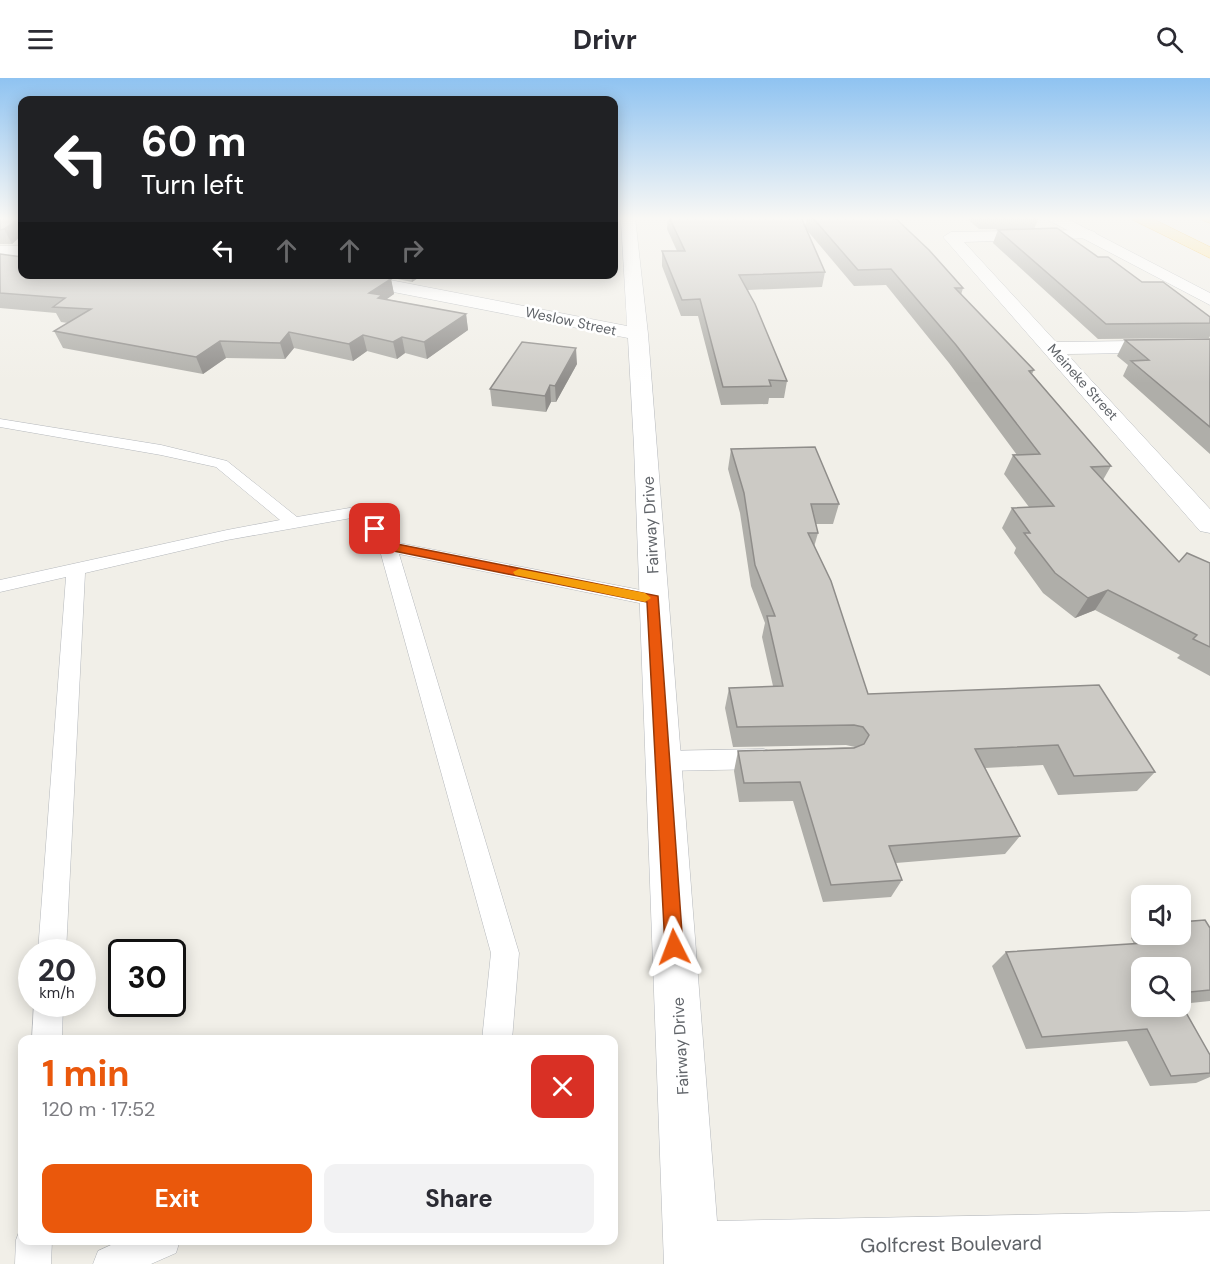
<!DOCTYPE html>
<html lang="en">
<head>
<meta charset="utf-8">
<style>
	:root { --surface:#fff; --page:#f2f2f3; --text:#2b2b33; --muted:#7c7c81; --accent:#ea580c }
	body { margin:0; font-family:"DM Sans",sans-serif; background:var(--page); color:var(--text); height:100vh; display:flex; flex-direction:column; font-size:22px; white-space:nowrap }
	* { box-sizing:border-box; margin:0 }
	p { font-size:20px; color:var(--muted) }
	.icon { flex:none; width:33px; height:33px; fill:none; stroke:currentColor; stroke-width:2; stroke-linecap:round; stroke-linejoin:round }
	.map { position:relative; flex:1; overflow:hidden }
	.drawer { position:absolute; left:18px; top:957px; width:600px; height:210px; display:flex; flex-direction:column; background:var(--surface); border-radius:12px; box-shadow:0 3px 15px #0003 }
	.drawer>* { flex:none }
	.banner { position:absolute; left:18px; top:18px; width:600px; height:183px; border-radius:12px; box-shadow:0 3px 15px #0003; background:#202124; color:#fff; overflow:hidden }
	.fabs { position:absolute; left:1131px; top:807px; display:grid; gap:12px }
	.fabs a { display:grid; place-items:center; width:60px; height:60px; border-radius:12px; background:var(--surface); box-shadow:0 3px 15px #0003; font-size:30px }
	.speed { position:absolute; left:18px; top:861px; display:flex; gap:12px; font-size:30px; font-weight:700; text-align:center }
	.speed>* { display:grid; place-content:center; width:78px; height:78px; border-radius:50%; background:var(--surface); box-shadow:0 3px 15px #0003; line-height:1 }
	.speed small { font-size:15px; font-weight:400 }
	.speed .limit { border:3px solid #111; border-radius:9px; background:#fff; color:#111 }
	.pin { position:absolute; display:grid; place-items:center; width:51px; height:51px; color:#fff; margin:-26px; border-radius:12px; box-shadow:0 3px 9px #0006 }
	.me { position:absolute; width:66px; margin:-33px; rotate:357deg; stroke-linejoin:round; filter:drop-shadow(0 0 4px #0008) }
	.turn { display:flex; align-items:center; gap:21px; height:126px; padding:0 24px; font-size:27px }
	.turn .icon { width:78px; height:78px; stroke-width:2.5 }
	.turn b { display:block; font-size:42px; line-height:51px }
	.lanes { display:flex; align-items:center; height:57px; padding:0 24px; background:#0003; justify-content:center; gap:30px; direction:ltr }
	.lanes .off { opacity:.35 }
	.round { display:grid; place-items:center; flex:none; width:63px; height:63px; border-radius:12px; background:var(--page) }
	.overview { display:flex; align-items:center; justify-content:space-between; height:102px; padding:0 24px }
	h1 { font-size:36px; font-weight:700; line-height:45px; color:var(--accent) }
	.button { display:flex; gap:12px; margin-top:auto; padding:12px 24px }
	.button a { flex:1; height:69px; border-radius:12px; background:var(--accent); color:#fff; font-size:24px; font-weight:700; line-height:69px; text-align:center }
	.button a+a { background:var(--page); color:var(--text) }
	header { display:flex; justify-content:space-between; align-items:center; height:78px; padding:0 24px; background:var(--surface); font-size:27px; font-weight:700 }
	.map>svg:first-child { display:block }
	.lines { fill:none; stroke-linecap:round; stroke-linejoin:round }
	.lane-casing { stroke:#b5b8bc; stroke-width:1 }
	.street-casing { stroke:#b5b8bc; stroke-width:1 }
	.secondary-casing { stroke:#b6babf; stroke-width:1 }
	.highway-casing { stroke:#f9ab00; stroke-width:1 }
	.lane { fill:#fff; fill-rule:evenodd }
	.street { fill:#fff; fill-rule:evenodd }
	.secondary { fill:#fff; fill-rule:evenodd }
	.highway { fill:#fde293; fill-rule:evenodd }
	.wall { fill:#afaea9; fill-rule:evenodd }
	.shaded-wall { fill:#8f8d8a }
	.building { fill:#cccac5; stroke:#8f8d8a; stroke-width:1.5 }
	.route { fill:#ea580c; stroke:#983908; stroke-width:1.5 }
	.slow { fill:#f59e0b }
	.labels { text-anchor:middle; stroke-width:5; stroke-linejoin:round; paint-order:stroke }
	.far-street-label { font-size:14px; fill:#5f6368; stroke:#fff }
	.street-label { font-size:16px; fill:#5f6368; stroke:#fff }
	.near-street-label { font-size:20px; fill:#5f6368; stroke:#fff }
</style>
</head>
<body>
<header><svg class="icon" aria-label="menu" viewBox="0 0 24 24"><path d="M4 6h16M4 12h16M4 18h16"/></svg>Drivr<svg class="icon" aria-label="search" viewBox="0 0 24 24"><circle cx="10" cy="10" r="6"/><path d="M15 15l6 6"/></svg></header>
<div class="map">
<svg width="1210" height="1186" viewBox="0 0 1210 1186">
	<rect width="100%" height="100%" fill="#f1efe8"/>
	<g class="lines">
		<defs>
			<g id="lane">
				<polygon points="0,341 161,367 227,383 297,439 361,428 367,429 394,464 661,516 664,521 661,526 654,528 399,476 519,875 512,962 482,962 491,875 379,469 357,439 227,462 85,495 66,874 38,874 66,499 0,514 0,502 227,452 280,442 216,389 161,377 0,349"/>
				<polygon points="764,671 772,674 776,681 772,688 764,691 663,693 655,690 651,683 655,676 663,673"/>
				<polygon points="34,926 63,926 62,962 32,962"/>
				<polygon points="21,1149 22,1162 52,1162 51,1186 15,1186 16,1162"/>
				<polygon points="122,1162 180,1162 176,1175 151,1186 93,1186 98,1173"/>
			</g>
			<g id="street">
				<polygon points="621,139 635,139 648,256 717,1143 1210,1133 1210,1186 664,1186 634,368 628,260 327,201 319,196 359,196 627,248"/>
				<polygon points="1089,152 1095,154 1097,157 1095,160 964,164 1056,264 1210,262 1210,274 1067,276 1210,431 1210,455 1200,453 943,159 951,154"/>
				<rect x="0" y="168" width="22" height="10"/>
			</g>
			<polygon id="secondary" points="1046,139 1064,139 1210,215 1210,227 1048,142"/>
			<g id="highway">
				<polygon points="1131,139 1149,139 1210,169 1210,180 1133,142"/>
				<polygon points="1200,139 1210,139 1210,145 1202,142"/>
			</g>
		</defs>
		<use href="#lane" class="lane-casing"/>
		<use href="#street" class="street-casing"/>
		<use href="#secondary" class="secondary-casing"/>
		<use href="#highway" class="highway-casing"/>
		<use href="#lane" class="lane"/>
		<use href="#street" class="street"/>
		<use href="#secondary" class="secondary"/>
		<use href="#highway" class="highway"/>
	</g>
	<g class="wall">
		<polygon points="0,139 22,139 22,157 12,166 0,166"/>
		<polygon points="668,139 801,139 805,148 807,139 894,139 963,210 961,217 1034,292 1032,296 1111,388 1103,402 1179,484 1210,485 1210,598 1177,580 1180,577 1095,532 1075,540 1043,515 1014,475 1016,470 1002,450 1012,430 1029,429 1004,396 1013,377 1017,377 949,285 886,207 854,208 806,151 825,194 822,209 748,212 787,303 784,320 769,320 768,326 721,327 698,238 681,238 662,188 662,173 677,173 667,151"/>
		<polygon points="965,139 1039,139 1034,151 979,151"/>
		<polygon points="998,152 1098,179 1142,204 1210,239 1210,258 1209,260 1098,261 993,165"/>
		<polygon points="0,176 22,196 391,201 394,216 386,221 466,236 468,252 427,281 405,275 397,281 367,273 353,283 294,270 285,281 226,280 203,296 63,270 54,253 68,245 61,244 56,235 0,230"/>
		<polygon points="373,196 424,196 412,204"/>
		<polygon points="1210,261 1210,376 1123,298 1128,287 1117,278 1125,262"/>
		<polygon points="577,286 556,324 551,324 546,334 492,328 490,311"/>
		<polygon points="731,371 839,426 833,446 816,446 818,455 814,469 868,616 1155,694 1137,713 1058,717 1043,687 985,690 1020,758 1005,776 896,785 902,802 891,819 823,824 793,723 739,724 734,693 738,673 855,669 846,667 733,669 725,630 729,610 773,608 762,559 765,545 751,508 740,435 728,391"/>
		<path d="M 1210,850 L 1210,923 L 1181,926 L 1210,977 L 1210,999 L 1196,1005 L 1150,1008 L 1127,963 L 1026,971 L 992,888 L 1006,874 L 1134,866 L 1131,860 L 1142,852 L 1142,856 L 1180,856 ZM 1180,890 L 1180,928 L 1142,928 Z"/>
	</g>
	<g class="shaded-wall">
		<polygon points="21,139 22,139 22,157 12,166 4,151"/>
		<polygon points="411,196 424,196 412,204"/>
		<polygon points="391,201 394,216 383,224 369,215"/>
		<polygon points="466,236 468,252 427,281 424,264"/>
		<polygon points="289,254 294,270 285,281 280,265"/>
		<polygon points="363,257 367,273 353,283 349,266"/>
		<polygon points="402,259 405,275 397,281 393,264"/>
		<polygon points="220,263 226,280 203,296 196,279"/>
		<polygon points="576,270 577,286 556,324 555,308"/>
		<polygon points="550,307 551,324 546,334 545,318"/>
		<polygon points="1108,512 1095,532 1075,540 1088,520"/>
	</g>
	<g class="building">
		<polygon points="0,139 21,139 4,151 0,152"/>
		<polygon points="669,139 801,139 825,194 739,197 755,226 787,303 769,302 771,308 723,309 700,221 682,222 662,173 685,173"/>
		<polygon points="812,139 894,139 929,172 963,210 955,210 1034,292 1029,293 1111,388 1091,389 1179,484 1187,475 1210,485 1210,569 1193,561 1197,557 1108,512 1088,520 1055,495 1024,455 1030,455 1012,430 1054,428 1013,377 1040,376 956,267 891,191 858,192"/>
		<polygon points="1057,150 1098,179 1108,179 1142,204 1163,204 1210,239 1210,245 1106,246 998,152"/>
		<polygon points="0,176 22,179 22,196 367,196 391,201 369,215 382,217 378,220 466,236 424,264 402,259 393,264 363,257 349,266 289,254 280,265 220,263 196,279 54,253 91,231 53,229 65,220 0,215"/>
		<polygon points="1210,261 1210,349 1131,283 1149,282 1125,262"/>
		<polygon points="522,264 576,270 555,308 550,307 545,318 490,311"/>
		<polygon points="815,369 839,426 811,426 818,455 808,455 831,503 868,616 1099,607 1155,694 1074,698 1058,667 975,671 1020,758 889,768 902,802 831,807 800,704 744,705 738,673 854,670 864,666 869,657 863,649 854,647 737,649 729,610 783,608 767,538 775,538 755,487 744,415 731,371"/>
		<polygon points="1205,842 1210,850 1210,912 1180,915 1180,890 1142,890 1142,928 1180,928 1180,924 1210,977 1210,995 1171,998 1147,951 1042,959 1006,874 1160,864 1156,856 1180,856 1180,844"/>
	</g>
	<linearGradient id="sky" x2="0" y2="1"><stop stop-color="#8fc3f1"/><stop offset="0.46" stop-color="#f9f8f5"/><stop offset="1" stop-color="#f9f8f5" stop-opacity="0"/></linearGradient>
	<rect width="1210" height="305" fill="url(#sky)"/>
	<polygon class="route" points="375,447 379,448 392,465 658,518 683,869 680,875 674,878 667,875 665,869 647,524 384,471 369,451"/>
	<polygon class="slow" points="519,491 645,515 651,520 645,524 515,497 513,494"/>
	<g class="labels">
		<g class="far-street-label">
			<text transform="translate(571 243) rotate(12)" y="5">Weslow Street</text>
			<text transform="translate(1083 304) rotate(48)" y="5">Meineke Street</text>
		</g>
		<g class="street-label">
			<text transform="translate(650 447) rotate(-93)" y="6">Fairway Drive</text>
			<text transform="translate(680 968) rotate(-93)" y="6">Fairway Drive</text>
		</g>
		<g class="near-street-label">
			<text transform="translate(951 1166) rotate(-1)" y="7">Golfcrest Boulevard</text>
		</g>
	</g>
</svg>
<div class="fabs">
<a><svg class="icon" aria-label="sound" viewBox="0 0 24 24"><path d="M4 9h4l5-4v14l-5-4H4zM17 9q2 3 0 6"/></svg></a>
<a><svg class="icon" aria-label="search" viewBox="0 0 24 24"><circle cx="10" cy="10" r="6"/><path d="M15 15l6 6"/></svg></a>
</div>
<div class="speed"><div>20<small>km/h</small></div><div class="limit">30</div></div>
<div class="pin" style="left:375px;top:451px;background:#d93025"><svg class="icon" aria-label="arrive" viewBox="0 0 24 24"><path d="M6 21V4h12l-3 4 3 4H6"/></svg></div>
<svg class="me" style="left:674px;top:869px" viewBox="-20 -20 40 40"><path d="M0-17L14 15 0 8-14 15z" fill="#ea580c" stroke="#fff" stroke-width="4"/></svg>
<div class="banner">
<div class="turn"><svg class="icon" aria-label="left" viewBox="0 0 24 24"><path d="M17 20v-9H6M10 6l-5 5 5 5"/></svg><div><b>60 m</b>Turn left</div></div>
<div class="lanes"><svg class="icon" aria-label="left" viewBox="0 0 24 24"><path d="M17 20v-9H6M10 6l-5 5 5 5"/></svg><svg class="icon off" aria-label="ahead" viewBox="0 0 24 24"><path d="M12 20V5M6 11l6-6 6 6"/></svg><svg class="icon off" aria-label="ahead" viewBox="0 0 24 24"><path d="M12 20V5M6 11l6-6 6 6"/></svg><svg class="icon off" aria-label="right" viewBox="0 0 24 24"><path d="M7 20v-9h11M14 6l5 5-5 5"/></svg></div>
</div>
<section class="drawer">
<div class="overview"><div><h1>1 min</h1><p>120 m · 17:52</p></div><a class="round" style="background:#d93025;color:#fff"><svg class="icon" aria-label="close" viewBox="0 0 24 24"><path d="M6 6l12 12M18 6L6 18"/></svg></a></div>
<div class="button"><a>Exit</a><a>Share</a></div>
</section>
</div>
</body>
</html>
